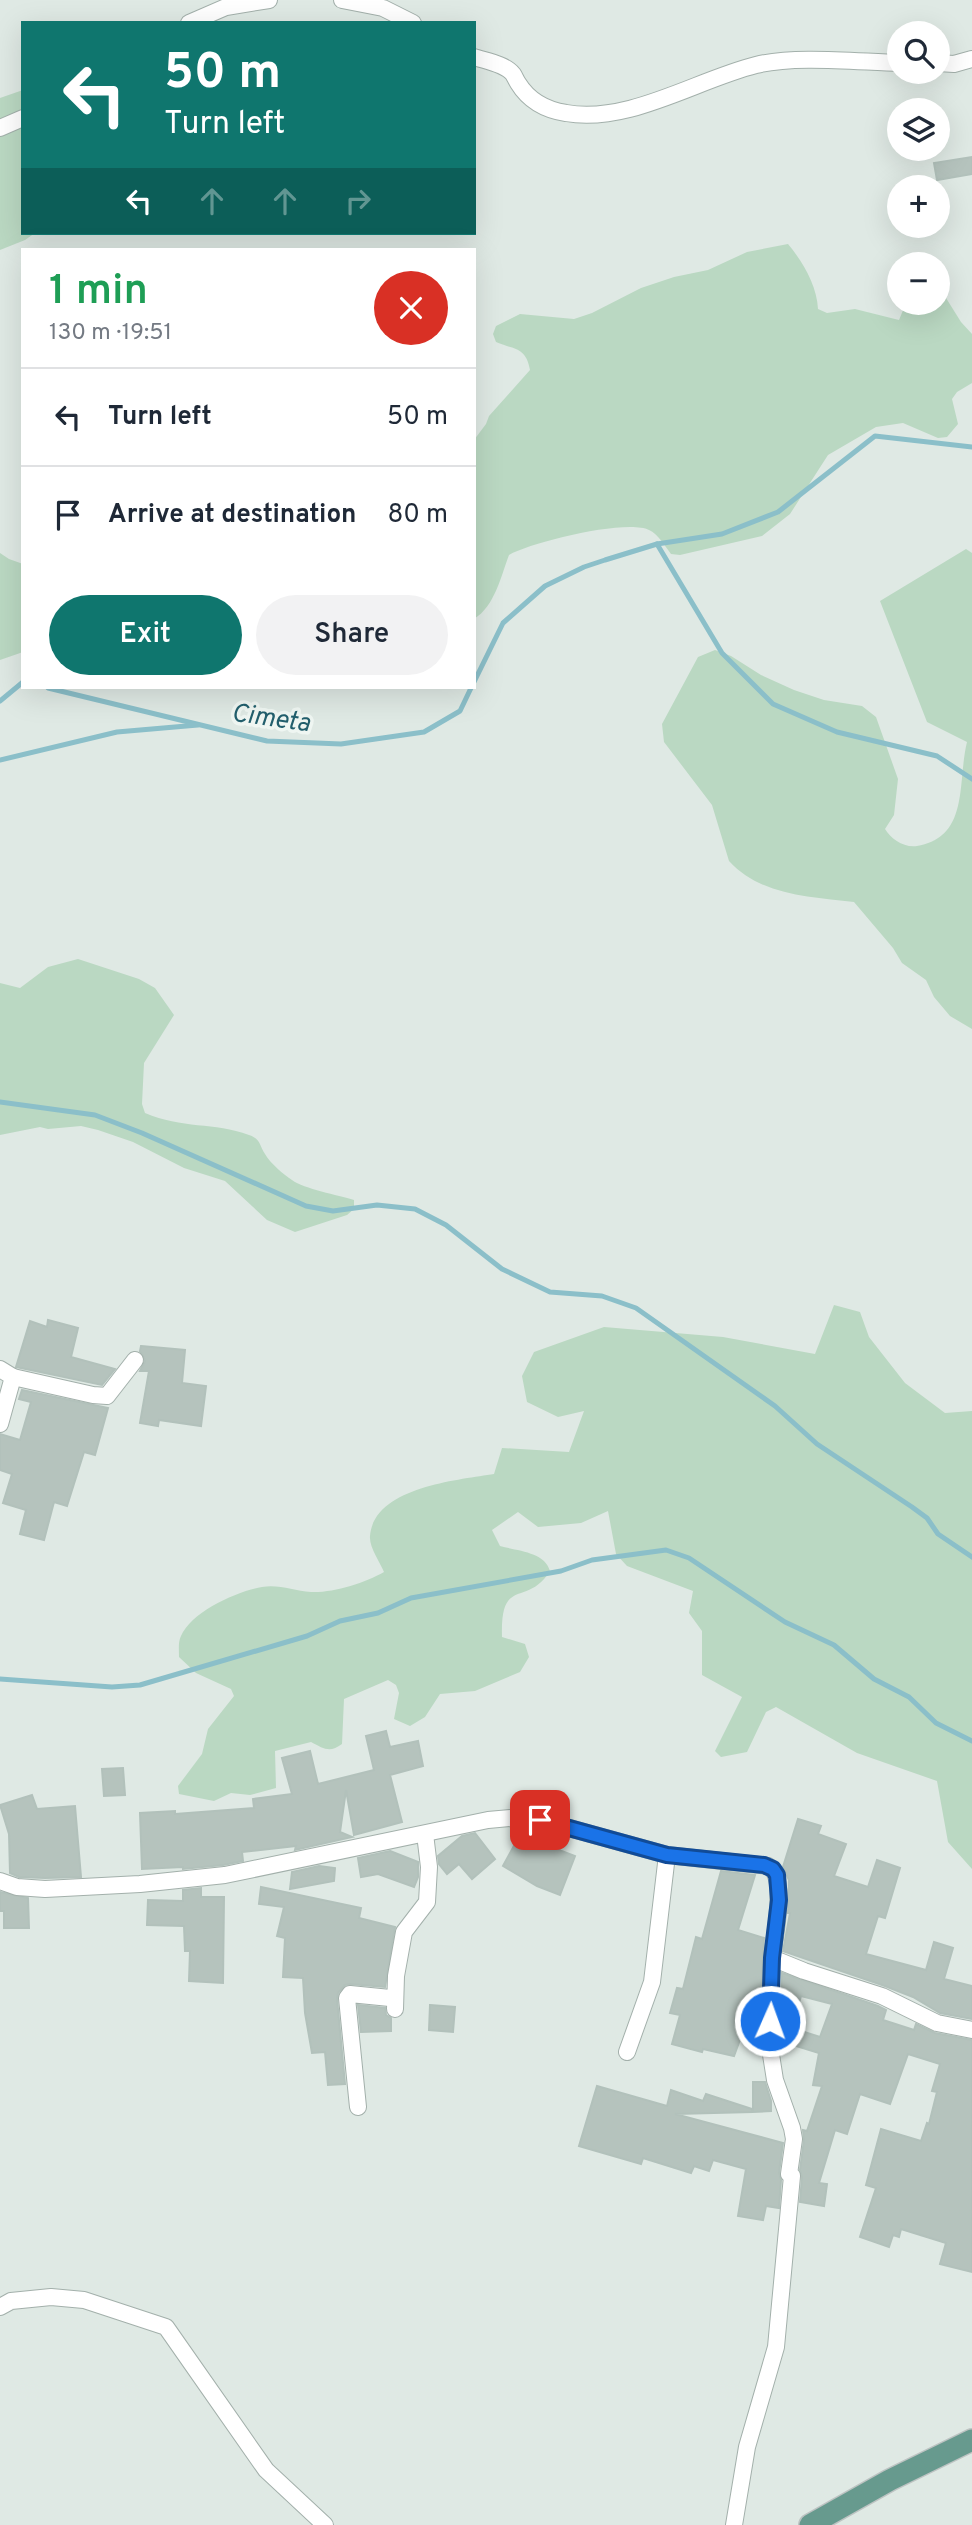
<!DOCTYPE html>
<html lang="en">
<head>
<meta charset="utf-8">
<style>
	:root { --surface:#fff; --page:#f2f2f3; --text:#1f2937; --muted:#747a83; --line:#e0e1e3; --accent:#0f766e }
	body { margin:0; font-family:Overpass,sans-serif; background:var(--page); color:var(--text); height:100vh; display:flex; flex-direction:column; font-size:26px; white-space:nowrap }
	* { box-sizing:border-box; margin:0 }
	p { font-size:23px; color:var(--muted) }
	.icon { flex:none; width:38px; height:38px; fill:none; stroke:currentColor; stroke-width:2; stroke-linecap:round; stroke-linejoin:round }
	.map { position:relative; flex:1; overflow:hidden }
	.sheet { position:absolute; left:21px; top:248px; width:455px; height:441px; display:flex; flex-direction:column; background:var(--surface); border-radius:0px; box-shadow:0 7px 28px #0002 }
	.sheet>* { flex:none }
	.guide { position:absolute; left:21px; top:21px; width:455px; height:214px; border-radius:0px; box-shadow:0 7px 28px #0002; background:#0f766e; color:#fff; overflow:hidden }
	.controls { position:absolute; left:887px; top:21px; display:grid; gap:14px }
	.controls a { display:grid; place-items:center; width:63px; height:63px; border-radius:50%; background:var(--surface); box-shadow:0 7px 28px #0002; font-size:35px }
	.pin { position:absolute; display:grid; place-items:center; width:60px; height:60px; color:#fff; margin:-30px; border-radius:14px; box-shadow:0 4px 10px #0006 }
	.me { position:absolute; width:77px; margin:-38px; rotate:2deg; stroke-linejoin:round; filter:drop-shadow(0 0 5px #0008) }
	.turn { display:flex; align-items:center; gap:24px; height:147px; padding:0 28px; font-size:32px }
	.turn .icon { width:91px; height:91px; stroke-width:2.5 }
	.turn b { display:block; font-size:49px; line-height:60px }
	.lanes { display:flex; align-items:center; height:66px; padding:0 28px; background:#0003; justify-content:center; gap:35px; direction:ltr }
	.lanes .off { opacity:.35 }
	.round { display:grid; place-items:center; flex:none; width:74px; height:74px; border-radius:37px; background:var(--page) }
	.summary { display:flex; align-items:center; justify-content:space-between; height:119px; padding:0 28px }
	h1 { font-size:42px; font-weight:600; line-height:52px; color:#1e9e55 }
	.cta { display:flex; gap:14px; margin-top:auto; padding:14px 28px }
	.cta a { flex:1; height:80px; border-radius:42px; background:var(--accent); color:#fff; font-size:28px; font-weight:600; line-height:80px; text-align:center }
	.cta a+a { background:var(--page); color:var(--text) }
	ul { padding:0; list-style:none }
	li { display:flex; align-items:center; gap:21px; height:98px; padding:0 28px; border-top:2px solid var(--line) }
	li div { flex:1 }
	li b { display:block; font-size:26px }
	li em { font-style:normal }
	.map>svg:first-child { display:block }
	.green { fill:#bad8c2 }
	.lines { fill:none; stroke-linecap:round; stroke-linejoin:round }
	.stream { stroke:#8bbfc9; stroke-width:5 }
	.building { fill:#b5c3bd; stroke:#b2c1bb; stroke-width:2; fill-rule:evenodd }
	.minor-casing { stroke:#a3b0ab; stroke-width:18 }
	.primary-casing { stroke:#bdc3c2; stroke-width:24 }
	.minor { stroke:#fff; stroke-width:16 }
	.primary { stroke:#679a8e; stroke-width:21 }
	.route-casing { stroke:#114b97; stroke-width:18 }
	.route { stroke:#1a73e8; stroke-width:12 }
	.labels { text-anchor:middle; stroke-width:7; stroke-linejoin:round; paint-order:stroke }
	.water-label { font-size:26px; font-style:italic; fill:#225f6d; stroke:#eff6f2 }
</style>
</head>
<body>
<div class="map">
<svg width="972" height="2525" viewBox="0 0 972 2525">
	<rect width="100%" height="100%" fill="#dfe9e4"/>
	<g class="green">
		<polygon points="23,90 23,233 35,233 25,240 0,250 0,98"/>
		<path d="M 788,244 C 803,262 817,286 818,309 L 827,313 L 855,309 L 899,320 L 906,303 L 938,303 L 938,288 L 941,290 L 961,322 L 972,334 L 972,383 L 957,392 L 952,399 L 958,424 L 947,437 L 938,438 L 903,423 L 876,427 L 828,455 L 790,514 L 762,536 L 680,555 L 671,554 C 665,546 658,534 649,530 C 626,519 532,542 509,555 C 501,576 495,606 474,619 L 474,440 L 486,424 L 489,416 L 530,370 C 526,347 515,350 496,342 L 493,334 L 496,326 L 520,314 L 574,319 L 592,313 L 641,288 L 674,277 L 708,270 L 747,252 Z"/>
		<path d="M 966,549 L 972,553 L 972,1029 L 950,1016 L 934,997 L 926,980 L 902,963 L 893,948 L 854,902 C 811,897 761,896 729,861 L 712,805 L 664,742 L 662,724 L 698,657 L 715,650 L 731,656 L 761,675 L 794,690 L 824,700 L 862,706 L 876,717 L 898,779 L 894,815 L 885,829 C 891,839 904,848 917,846 C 970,837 957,782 967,742 L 927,722 L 880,601 Z"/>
		<polygon points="0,553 9,559 23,564 23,652 0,660"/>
		<path d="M 78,959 L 139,979 L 155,988 L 174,1015 L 144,1063 L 142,1104 L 145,1113 C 182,1129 214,1122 249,1135 C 261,1139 259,1145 265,1154 C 270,1163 284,1175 292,1180 C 304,1189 338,1195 354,1200 L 354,1209 L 347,1215 L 295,1232 L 267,1220 L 225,1181 L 184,1168 L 133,1142 L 98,1130 L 81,1126 L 48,1129 L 40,1127 L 0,1135 L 0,983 L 20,988 L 48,967 Z"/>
		<path d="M 834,1305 L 860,1312 L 869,1337 L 905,1383 L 945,1413 L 972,1411 L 972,1869 L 948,1842 L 937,1781 L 857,1753 L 776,1707 L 766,1712 L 747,1752 L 721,1757 L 715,1751 L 742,1697 L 702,1675 L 702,1631 L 689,1613 L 693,1591 L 627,1566 L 616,1554 L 608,1511 L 581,1523 L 538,1527 L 518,1512 L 492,1530 L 500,1546 C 518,1551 545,1552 550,1571 C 527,1608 500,1575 502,1637 L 525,1644 L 529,1657 L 520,1672 L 475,1691 L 440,1694 L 425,1717 L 410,1726 L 394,1719 L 399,1693 L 396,1685 L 388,1680 L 344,1699 L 342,1744 C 330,1753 324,1749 311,1742 L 275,1751 L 276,1788 L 250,1795 L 231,1793 L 214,1801 L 179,1794 L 178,1786 L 202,1754 L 208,1729 L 234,1696 L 231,1689 L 196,1673 L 179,1657 C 179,1650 178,1642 181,1636 C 191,1612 237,1591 262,1587 C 279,1584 294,1591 311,1592 C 333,1593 365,1583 384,1572 C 380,1562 369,1547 370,1536 C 374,1487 458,1480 494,1474 L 502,1448 L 569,1452 L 584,1411 L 558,1417 L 527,1402 L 522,1376 L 534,1352 L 604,1327 L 723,1337 L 815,1354 Z"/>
	</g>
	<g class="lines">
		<g class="stream">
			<polyline points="657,544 722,653 773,704 837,732 937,756 972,779"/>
			<polyline points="474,682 503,623 545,586 584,567 605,560 657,544 722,534 778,512 875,436 972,447"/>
			<polyline points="48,688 267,741 341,744 424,732 460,711 471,688"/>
			<polyline points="0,701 23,682"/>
			<polyline points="0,760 117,732 198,725"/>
			<polyline points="0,1102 95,1115 142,1133 306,1206 333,1211 377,1205 415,1209 446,1225 502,1269 550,1292 602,1296 636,1308 775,1406 817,1444 912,1507 927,1518 938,1534 972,1557"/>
			<polyline points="0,1679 112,1687 140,1685 307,1636 340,1621 378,1613 411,1598 561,1571 592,1560 666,1550 689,1558 785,1622 834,1645 874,1679 909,1697 936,1723 972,1741"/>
		</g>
	</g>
	<g class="building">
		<polygon points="972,157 972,174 937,180 934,163"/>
		<polygon points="48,1320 78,1328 71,1357 115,1369 102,1385 16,1367 30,1321 47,1327"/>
		<polygon points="141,1346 185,1350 182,1383 206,1386 201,1426 159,1420 158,1426 140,1423 149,1371 140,1371 145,1361 140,1351"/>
		<polygon points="22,1390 108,1408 95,1455 84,1452 67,1506 54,1502 44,1540 20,1534 26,1510 3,1503 12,1474 0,1470 0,1434 20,1440 31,1402 19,1399"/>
		<polygon points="386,1731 390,1747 418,1741 423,1766 390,1775 402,1822 354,1835 346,1790 340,1832 352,1837 295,1850 296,1846 242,1852 243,1861 223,1865 183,1869 183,1867 142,1869 140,1813 175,1811 175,1814 254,1808 253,1799 292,1794 282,1758 310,1751 318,1784 374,1770 366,1736"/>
		<polygon points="123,1768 125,1795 104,1796 102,1769"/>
		<polygon points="32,1795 37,1809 75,1806 81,1877 45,1878 19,1877 10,1873 9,1834 0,1805"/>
		<polygon points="798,1819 821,1826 818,1834 846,1844 834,1876 868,1887 877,1860 900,1868 885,1918 878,1916 866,1954 926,1970 934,1942 953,1948 944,1979 972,1986 972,2019 940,2013 913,1997 885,1986 783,1951 790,1913 788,1913 789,1880 783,1867"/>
		<polygon points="523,1829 547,1841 551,1834 566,1838 559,1850 575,1856 560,1895 537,1886 503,1866"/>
		<polygon points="475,1833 495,1859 472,1879 459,1864 447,1874 439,1864 438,1856 462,1836"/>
		<polygon points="390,1851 418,1862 418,1877 414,1887 378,1874 361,1877 358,1858"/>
		<polygon points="319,1866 335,1868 334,1881 290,1889 292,1872"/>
		<polygon points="721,1871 755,1875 738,1930 764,1938 759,2035 752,2033 752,2007 734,2056 703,2049 702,2052 672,2044 680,2015 670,2013 677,1988 683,1989 696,1937 702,1939"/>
		<polygon points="261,1887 361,1908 359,1918 395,1927 385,1987 350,1984 345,1985 338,1993 337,1999 345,2084 328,2085 325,2052 312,2053 305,2013 303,1978 283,1977 285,1938 277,1936 284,1907 259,1904"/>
		<polygon points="201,1888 201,1897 224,1897 223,1983 189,1981 190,1951 185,1951 184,1926 147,1925 148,1900 183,1901 183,1890"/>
		<polygon points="0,1892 28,1898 29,1928 4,1928 4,1911 0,1911"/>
		<path d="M 782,1973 L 878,2006 L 886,2010 L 883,2020 L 914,2030 L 916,2024 L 935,2033 L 972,2040 L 972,2272 L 940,2264 L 946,2243 L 901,2229 L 899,2237 L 893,2235 L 889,2247 L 860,2237 L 876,2188 L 866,2185 L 881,2129 L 921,2141 L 927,2123 L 929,2124 L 937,2092 L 932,2091 L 940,2064 L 908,2054 L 890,2104 L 860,2094 L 847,2134 L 835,2130 L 819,2183 L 827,2184 L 824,2206 L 800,2202 L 802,2177 L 800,2170 L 804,2140 L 803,2130 L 807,2131 L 822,2086 L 813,2085 L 819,2053 L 780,2041 ZM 801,1996 L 832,2004 L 820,2037 L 792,2028 Z"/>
		<polygon points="358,2005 385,2008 386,2015 391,2018 391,2031 361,2032"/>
		<polygon points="430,2005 455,2007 453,2032 429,2030"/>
		<polygon points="753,2082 765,2082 771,2101 771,2111 753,2112"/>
		<polygon points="597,2086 667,2106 671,2090 703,2101 706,2094 752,2109 752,2112 675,2114 783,2143 779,2173 781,2180 779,2208 766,2206 763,2220 738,2216 746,2169 713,2160 709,2171 694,2166 691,2173 643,2158 641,2164 579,2146"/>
	</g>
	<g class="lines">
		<defs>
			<g id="minor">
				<polyline points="342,0 383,8 413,23"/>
				<polyline points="189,23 226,7 269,0"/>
				<path d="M 474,57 C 486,61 505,64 513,74 C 515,77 516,80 518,83 C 529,101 546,110 566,113 C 629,124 696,80 756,65 C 795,55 858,62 900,63"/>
				<polyline points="938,63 954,64 972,59"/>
				<polyline points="0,128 23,118"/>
				<polyline points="0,1369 13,1377 0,1424"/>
				<polyline points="13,1377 93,1395 107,1396 135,1360"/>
				<path d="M 0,1881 L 17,1887 L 45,1889 L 140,1884 L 225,1875 L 488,1820 L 511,1818 L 540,1820 L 667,1855 L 768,1866 C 788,1876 774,1938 772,1958 L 804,1971 L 882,1996 L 937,2023 L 972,2030"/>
				<polyline points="395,2009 396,1976 404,1932 427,1902 429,1867 425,1834"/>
				<polyline points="627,2052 652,1982 667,1855"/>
				<polyline points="358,2107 347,1998 350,1994 390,1998 395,1994"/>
				<polyline points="0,2307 11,2301 51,2297 84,2300 166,2327 266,2470 325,2525"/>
				<polyline points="734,2525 747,2447 776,2347 792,2176 789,2174 794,2139 792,2128 775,2080 769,2042 772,1958"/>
			</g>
			<polyline id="primary" points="810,2525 890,2480 972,2440"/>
		</defs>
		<use href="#minor" class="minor-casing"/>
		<use href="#primary" class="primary-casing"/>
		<use href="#minor" class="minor"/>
		<use href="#primary" class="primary"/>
	</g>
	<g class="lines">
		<defs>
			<polyline id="route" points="540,1820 667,1855 764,1865 773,1869 777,1875 779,1900 772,1958 770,2021"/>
		</defs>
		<use href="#route" class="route-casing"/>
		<use href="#route" class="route"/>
	</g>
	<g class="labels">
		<g class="water-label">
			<text transform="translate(271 717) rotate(8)" y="9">Cimeta</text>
		</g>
	</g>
</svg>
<div class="controls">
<a><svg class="icon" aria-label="search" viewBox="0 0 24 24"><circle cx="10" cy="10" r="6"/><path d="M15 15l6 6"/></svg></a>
<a><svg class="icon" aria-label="layers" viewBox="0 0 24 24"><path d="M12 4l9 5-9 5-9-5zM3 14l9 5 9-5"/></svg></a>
<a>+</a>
<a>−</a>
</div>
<div class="pin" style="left:540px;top:1820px;background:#d93025"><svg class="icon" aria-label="arrive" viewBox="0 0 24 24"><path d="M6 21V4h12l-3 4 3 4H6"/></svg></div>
<svg class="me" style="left:770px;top:2021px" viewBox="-20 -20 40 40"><circle r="17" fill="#1a73e8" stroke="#fff" stroke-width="3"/><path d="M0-11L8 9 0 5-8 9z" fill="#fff"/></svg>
<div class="guide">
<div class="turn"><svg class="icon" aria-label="left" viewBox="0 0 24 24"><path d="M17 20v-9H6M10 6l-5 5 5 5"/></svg><div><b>50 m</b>Turn left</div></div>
<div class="lanes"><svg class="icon" aria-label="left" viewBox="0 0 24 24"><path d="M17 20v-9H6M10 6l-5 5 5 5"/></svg><svg class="icon off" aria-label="ahead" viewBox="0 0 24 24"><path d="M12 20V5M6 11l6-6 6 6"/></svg><svg class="icon off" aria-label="ahead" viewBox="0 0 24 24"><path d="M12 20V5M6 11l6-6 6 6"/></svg><svg class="icon off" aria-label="right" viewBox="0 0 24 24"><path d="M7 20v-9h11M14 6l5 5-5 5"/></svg></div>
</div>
<section class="sheet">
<div class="summary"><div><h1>1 min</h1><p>130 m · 19:51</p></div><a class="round" style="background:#d93025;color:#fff"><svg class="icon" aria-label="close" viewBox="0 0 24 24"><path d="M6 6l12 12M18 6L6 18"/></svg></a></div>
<ul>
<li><svg class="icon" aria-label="left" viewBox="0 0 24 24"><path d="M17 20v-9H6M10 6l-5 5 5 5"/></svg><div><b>Turn left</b></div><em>50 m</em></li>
<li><svg class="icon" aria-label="arrive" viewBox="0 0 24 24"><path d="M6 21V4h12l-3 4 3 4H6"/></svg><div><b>Arrive at destination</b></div><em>80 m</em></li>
</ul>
<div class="cta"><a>Exit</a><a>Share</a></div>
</section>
</div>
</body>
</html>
